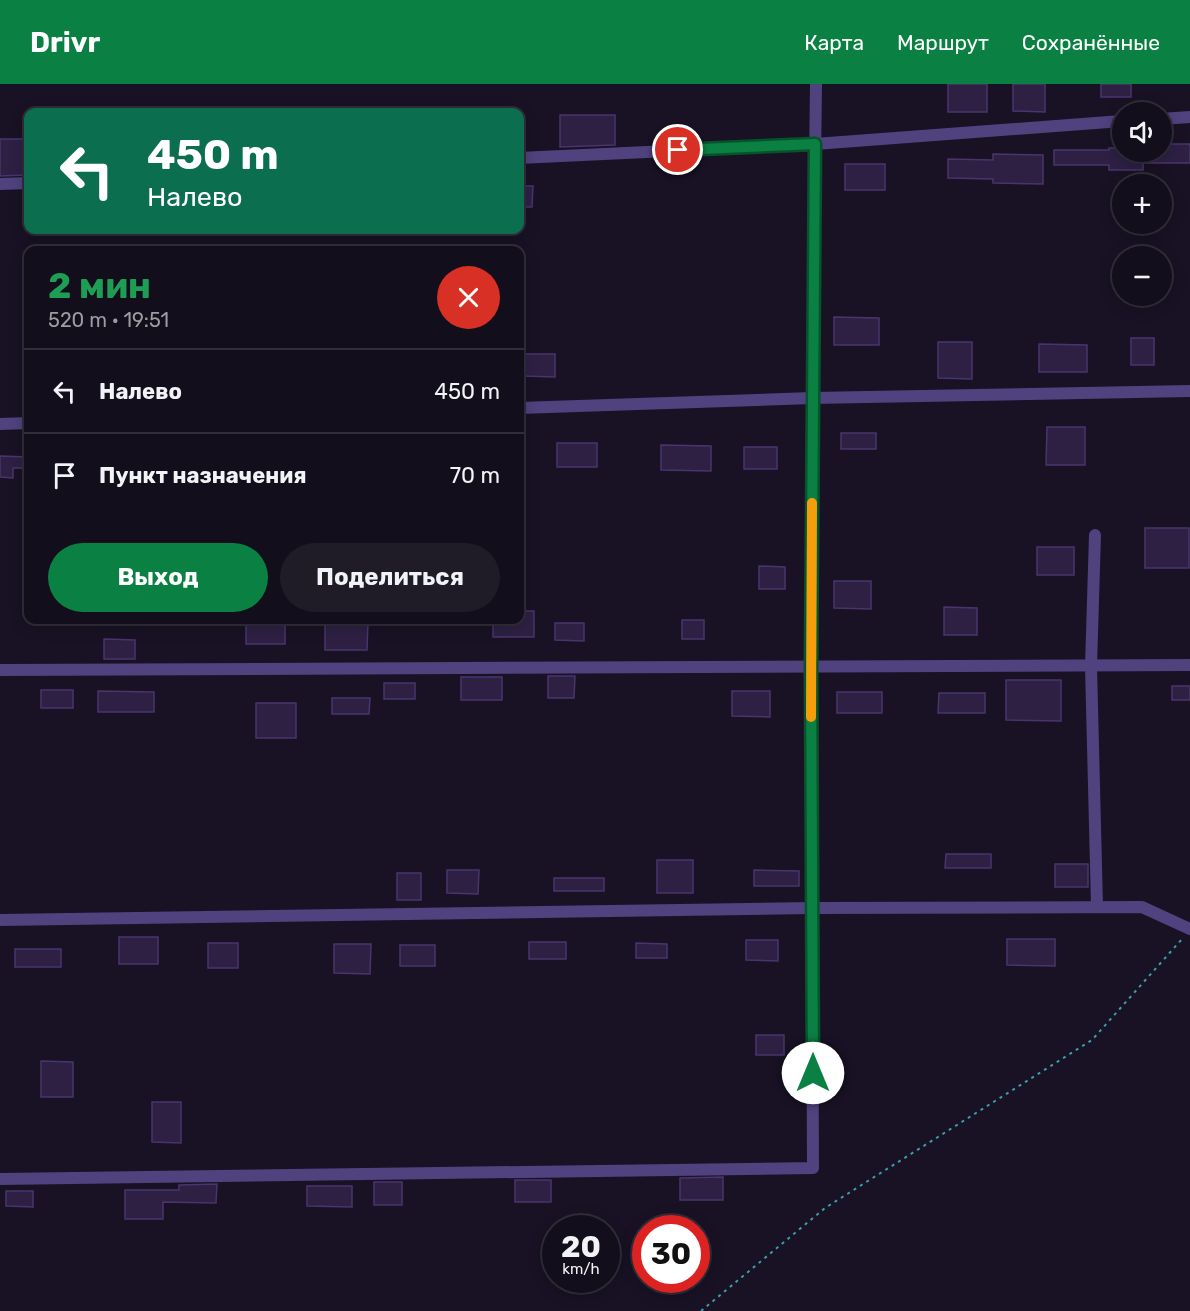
<!DOCTYPE html>
<html lang="ru">
<head>
<meta charset="utf-8">
<style>
	:root { --surface:#120e1b; --page:#1f1c28; --text:#f1f3f6; --muted:#9c9ca3; --line:#312e3a; --accent:#0b8043 }
	body { margin:0; font-family:Rubik,sans-serif; background:var(--page); color:var(--text); height:100vh; display:flex; flex-direction:column; font-size:22px; white-space:nowrap }
	* { box-sizing:border-box; margin:0 }
	p { font-size:20px; color:var(--muted) }
	.icon { flex:none; width:33px; height:33px; fill:none; stroke:currentColor; stroke-width:2; stroke-linecap:round; stroke-linejoin:round }
	.map { position:relative; flex:1; overflow:hidden }
	.side { position:absolute; left:24px; top:162px; width:500px; height:378px; display:flex; flex-direction:column; background:var(--surface); border-radius:12px; box-shadow:0 3px 15px #0003,0 0 0 2px var(--line) }
	.side>* { flex:none }
	.banner { position:absolute; left:24px; top:24px; width:500px; height:126px; border-radius:12px; box-shadow:0 3px 15px #0003,0 0 0 2px var(--line); background:#0b6e4f; color:#fff; overflow:hidden }
	.buttons { position:absolute; left:1112px; top:18px; display:grid; gap:12px }
	.buttons a { display:grid; place-items:center; width:60px; height:60px; border-radius:50%; background:var(--surface); box-shadow:0 3px 15px #0003,0 0 0 2px var(--line); font-size:30px }
	.speed { position:absolute; left:542px; top:1131px; display:flex; gap:12px; font-size:30px; font-weight:700; text-align:center }
	.speed>* { display:grid; place-content:center; width:78px; height:78px; border-radius:50%; background:var(--surface); box-shadow:0 3px 15px #0003,0 0 0 2px var(--line); line-height:1 }
	.speed small { font-size:15px; font-weight:400 }
	.speed .limit { border:9px solid #d22; background:#fff; color:#111 }
	.pin { position:absolute; display:grid; place-items:center; width:51px; height:51px; color:#fff; margin:-26px; border:3px solid #fff; border-radius:50%; box-shadow:0 2px 6px #0007 }
	.me { position:absolute; width:66px; margin:-33px; rotate:0deg; stroke-linejoin:round; filter:drop-shadow(0 0 4px #0008) }
	.turn { display:flex; align-items:center; gap:21px; height:126px; padding:0 24px; font-size:27px }
	.turn .icon { width:78px; height:78px; stroke-width:2.5 }
	.turn b { display:block; font-size:42px; line-height:51px }
	.round { display:grid; place-items:center; flex:none; width:63px; height:63px; border-radius:32px; background:var(--page) }
	.headline { display:flex; align-items:center; justify-content:space-between; height:102px; padding:0 24px }
	h1 { font-size:36px; font-weight:700; line-height:45px; color:#1e9e55 }
	.button { display:flex; gap:12px; margin-top:auto; padding:12px 24px }
	.button a { flex:1; height:69px; border-radius:36px; background:var(--accent); color:#fff; font-size:24px; font-weight:700; line-height:69px; text-align:center }
	.button a+a { background:var(--page); color:var(--text) }
	ul { padding:0; list-style:none }
	li { display:flex; align-items:center; gap:18px; height:84px; padding:0 24px; border-top:2px solid var(--line) }
	li div { flex:1 }
	li b { display:block; font-size:22px }
	li em { font-style:normal }
	header { display:flex; align-items:center; gap:36px; box-sizing:border-box; height:84px; padding:0 30px; background:var(--accent); color:#fff }
	header strong { font-size:28px }
	nav { display:flex; gap:33px; margin-inline-start:auto; font-size:21px }
	.map>svg:first-child { display:block }
	.building { fill:#2d2043; stroke:#4a346d; stroke-width:1.5 }
	.lines { fill:none; stroke-linecap:round; stroke-linejoin:round }
	.path { stroke:#3d9eab; stroke-width:2; stroke-dasharray:3 4.5; stroke-linecap:butt }
	.minor { stroke:#4f427e; stroke-width:12 }
	.route-casing { stroke:#07532c; stroke-width:15 }
	.route { stroke:#0b8043; stroke-width:10 }
	.slow { stroke:#f59e0b; stroke-width:10 }
</style>
</head>
<body>
<header>
<strong>Drivr</strong>
<nav><a>Карта</a><a>Маршрут</a><a>Сохранённые</a></nav>
</header>
<div class="map">
<svg width="1190" height="1227" viewBox="0 0 1190 1227">
	<rect width="100%" height="100%" fill="#181224"/>
	<g class="building">
		<rect x="948" y="0" width="39" height="28"/>
		<polygon points="1013,0 1045,0 1045,28 1013,27"/>
		<rect x="1101" y="0" width="30" height="13"/>
		<polygon points="560,31 615,31 615,61 560,63"/>
		<polygon points="0,55 28,55 28,91 0,92"/>
		<polygon points="1163,60 1190,60 1190,79 1143,79 1143,86 1109,86 1109,81 1054,81 1054,66 1109,66 1109,64 1122,64 1122,68 1163,68"/>
		<polygon points="993,70 1043,71 1043,100 993,99 993,95 948,94 948,75 993,76"/>
		<rect x="845" y="80" width="40" height="26"/>
		<polygon points="519,102 533,102 532,123 519,123"/>
		<polygon points="834,233 879,234 879,261 834,261"/>
		<rect x="1131" y="254" width="23" height="27"/>
		<polygon points="938,258 972,258 972,295 938,294"/>
		<polygon points="1039,260 1087,261 1087,288 1039,288"/>
		<polygon points="523,270 555,270 555,293 523,292"/>
		<polygon points="1047,343 1085,343 1085,381 1046,381"/>
		<rect x="841" y="349" width="35" height="16"/>
		<rect x="557" y="359" width="40" height="24"/>
		<polygon points="661,361 711,362 711,387 661,386"/>
		<rect x="744" y="363" width="33" height="22"/>
		<polygon points="0,372 28,373 28,384 13,384 13,394 0,393"/>
		<rect x="1145" y="444" width="44" height="40"/>
		<rect x="1037" y="463" width="37" height="28"/>
		<polygon points="759,482 785,483 785,505 759,505"/>
		<polygon points="834,497 871,497 871,525 834,524"/>
		<polygon points="944,523 977,524 977,551 944,551"/>
		<polygon points="519,527 534,527 534,553 493,553 493,536 519,536"/>
		<rect x="682" y="536" width="22" height="19"/>
		<rect x="246" y="537" width="39" height="23"/>
		<polygon points="325,537 368,538 367,566 325,566"/>
		<polygon points="555,539 584,539 584,557 555,556"/>
		<polygon points="104,555 135,556 135,575 104,575"/>
		<polygon points="548,592 575,592 574,614 548,614"/>
		<rect x="461" y="593" width="41" height="23"/>
		<polygon points="1006,596 1061,596 1061,637 1006,636"/>
		<rect x="384" y="599" width="31" height="16"/>
		<rect x="1172" y="602" width="18" height="14"/>
		<rect x="41" y="606" width="32" height="18"/>
		<polygon points="98,607 154,608 154,628 98,628"/>
		<polygon points="732,607 770,607 770,633 732,632"/>
		<rect x="837" y="608" width="45" height="21"/>
		<polygon points="939,609 985,609 985,629 938,629"/>
		<polygon points="332,614 370,614 369,630 332,630"/>
		<rect x="256" y="619" width="40" height="35"/>
		<polygon points="946,770 991,770 991,784 945,784"/>
		<rect x="657" y="776" width="36" height="33"/>
		<rect x="1055" y="780" width="33" height="23"/>
		<polygon points="447,786 479,786 478,810 447,809"/>
		<polygon points="754,786 799,787 799,802 754,802"/>
		<rect x="397" y="789" width="24" height="27"/>
		<rect x="554" y="794" width="50" height="13"/>
		<rect x="119" y="853" width="39" height="27"/>
		<polygon points="1007,855 1055,855 1055,882 1007,881"/>
		<polygon points="746,856 778,856 778,877 746,876"/>
		<rect x="529" y="858" width="37" height="17"/>
		<rect x="208" y="859" width="30" height="25"/>
		<polygon points="636,859 667,860 667,874 636,874"/>
		<polygon points="334,860 371,860 370,890 334,889"/>
		<rect x="400" y="861" width="35" height="21"/>
		<rect x="15" y="865" width="46" height="18"/>
		<rect x="756" y="951" width="28" height="20"/>
		<polygon points="41,977 73,978 73,1013 41,1013"/>
		<polygon points="152,1018 181,1018 181,1059 152,1058"/>
		<polygon points="723,1093 723,1116 680,1116 680,1094"/>
		<rect x="515" y="1096" width="36" height="22"/>
		<rect x="374" y="1098" width="28" height="23"/>
		<polygon points="217,1100 216,1119 163,1118 163,1135 125,1135 125,1106 179,1106 179,1101"/>
		<polygon points="307,1102 352,1102 352,1123 307,1122"/>
		<polygon points="6,1107 33,1107 33,1123 6,1122"/>
	</g>
	<g class="lines">
		<polyline class="path" points="701,1227 825,1124 1092,956 1182,855"/>
		<g class="minor">
			<polyline points="816,0 812,314 1190,307"/>
			<polyline points="1161,35 1190,33"/>
			<polyline points="519,74 815,60 1122,37"/>
			<polyline points="0,100 28,99"/>
			<polyline points="0,340 28,339"/>
			<polyline points="1095,451 1091,582 1097,822"/>
			<polyline points="0,586 1190,581"/>
			<polyline points="0,836 812,824 1142,823 1190,845"/>
			<polyline points="0,1095 813,1084 811,583 812,314 519,324"/>
		</g>
	</g>
	<g class="lines">
		<defs>
			<polyline id="route" points="678,66 815,60 811,583 813,989"/>
		</defs>
		<use href="#route" class="route-casing"/>
		<use href="#route" class="route"/>
		<polyline class="slow" points="811,633 812,419"/>
	</g>
</svg>
<div class="buttons">
<a><svg class="icon" aria-label="sound" viewBox="0 0 24 24"><path d="M4 9h4l5-4v14l-5-4H4zM17 9q2 3 0 6"/></svg></a>
<a>+</a>
<a>−</a>
</div>
<div class="speed"><div>20<small>km/h</small></div><div class="limit">30</div></div>
<div class="pin" style="left:678px;top:66px;background:#d93025"><svg class="icon" aria-label="arrive" viewBox="0 0 24 24"><path d="M6 21V4h12l-3 4 3 4H6"/></svg></div>
<svg class="me" style="left:813px;top:989px" viewBox="-20 -20 40 40"><circle r="19" fill="#fff"/><path d="M0-13L10 11 0 6-10 11z" fill="#0b8043"/></svg>
<div class="banner">
<div class="turn"><svg class="icon" aria-label="left" viewBox="0 0 24 24"><path d="M17 20v-9H6M10 6l-5 5 5 5"/></svg><div><b>450 m</b>Налево</div></div>
</div>
<section class="side">
<div class="headline"><div><h1>2 мин</h1><p>520 m · 19:51</p></div><a class="round" style="background:#d93025;color:#fff"><svg class="icon" aria-label="close" viewBox="0 0 24 24"><path d="M6 6l12 12M18 6L6 18"/></svg></a></div>
<ul>
<li><svg class="icon" aria-label="left" viewBox="0 0 24 24"><path d="M17 20v-9H6M10 6l-5 5 5 5"/></svg><div><b>Налево</b></div><em>450 m</em></li>
<li><svg class="icon" aria-label="arrive" viewBox="0 0 24 24"><path d="M6 21V4h12l-3 4 3 4H6"/></svg><div><b>Пункт назначения</b></div><em>70 m</em></li>
</ul>
<div class="button"><a>Выход</a><a>Поделиться</a></div>
</section>
</div>
</body>
</html>
